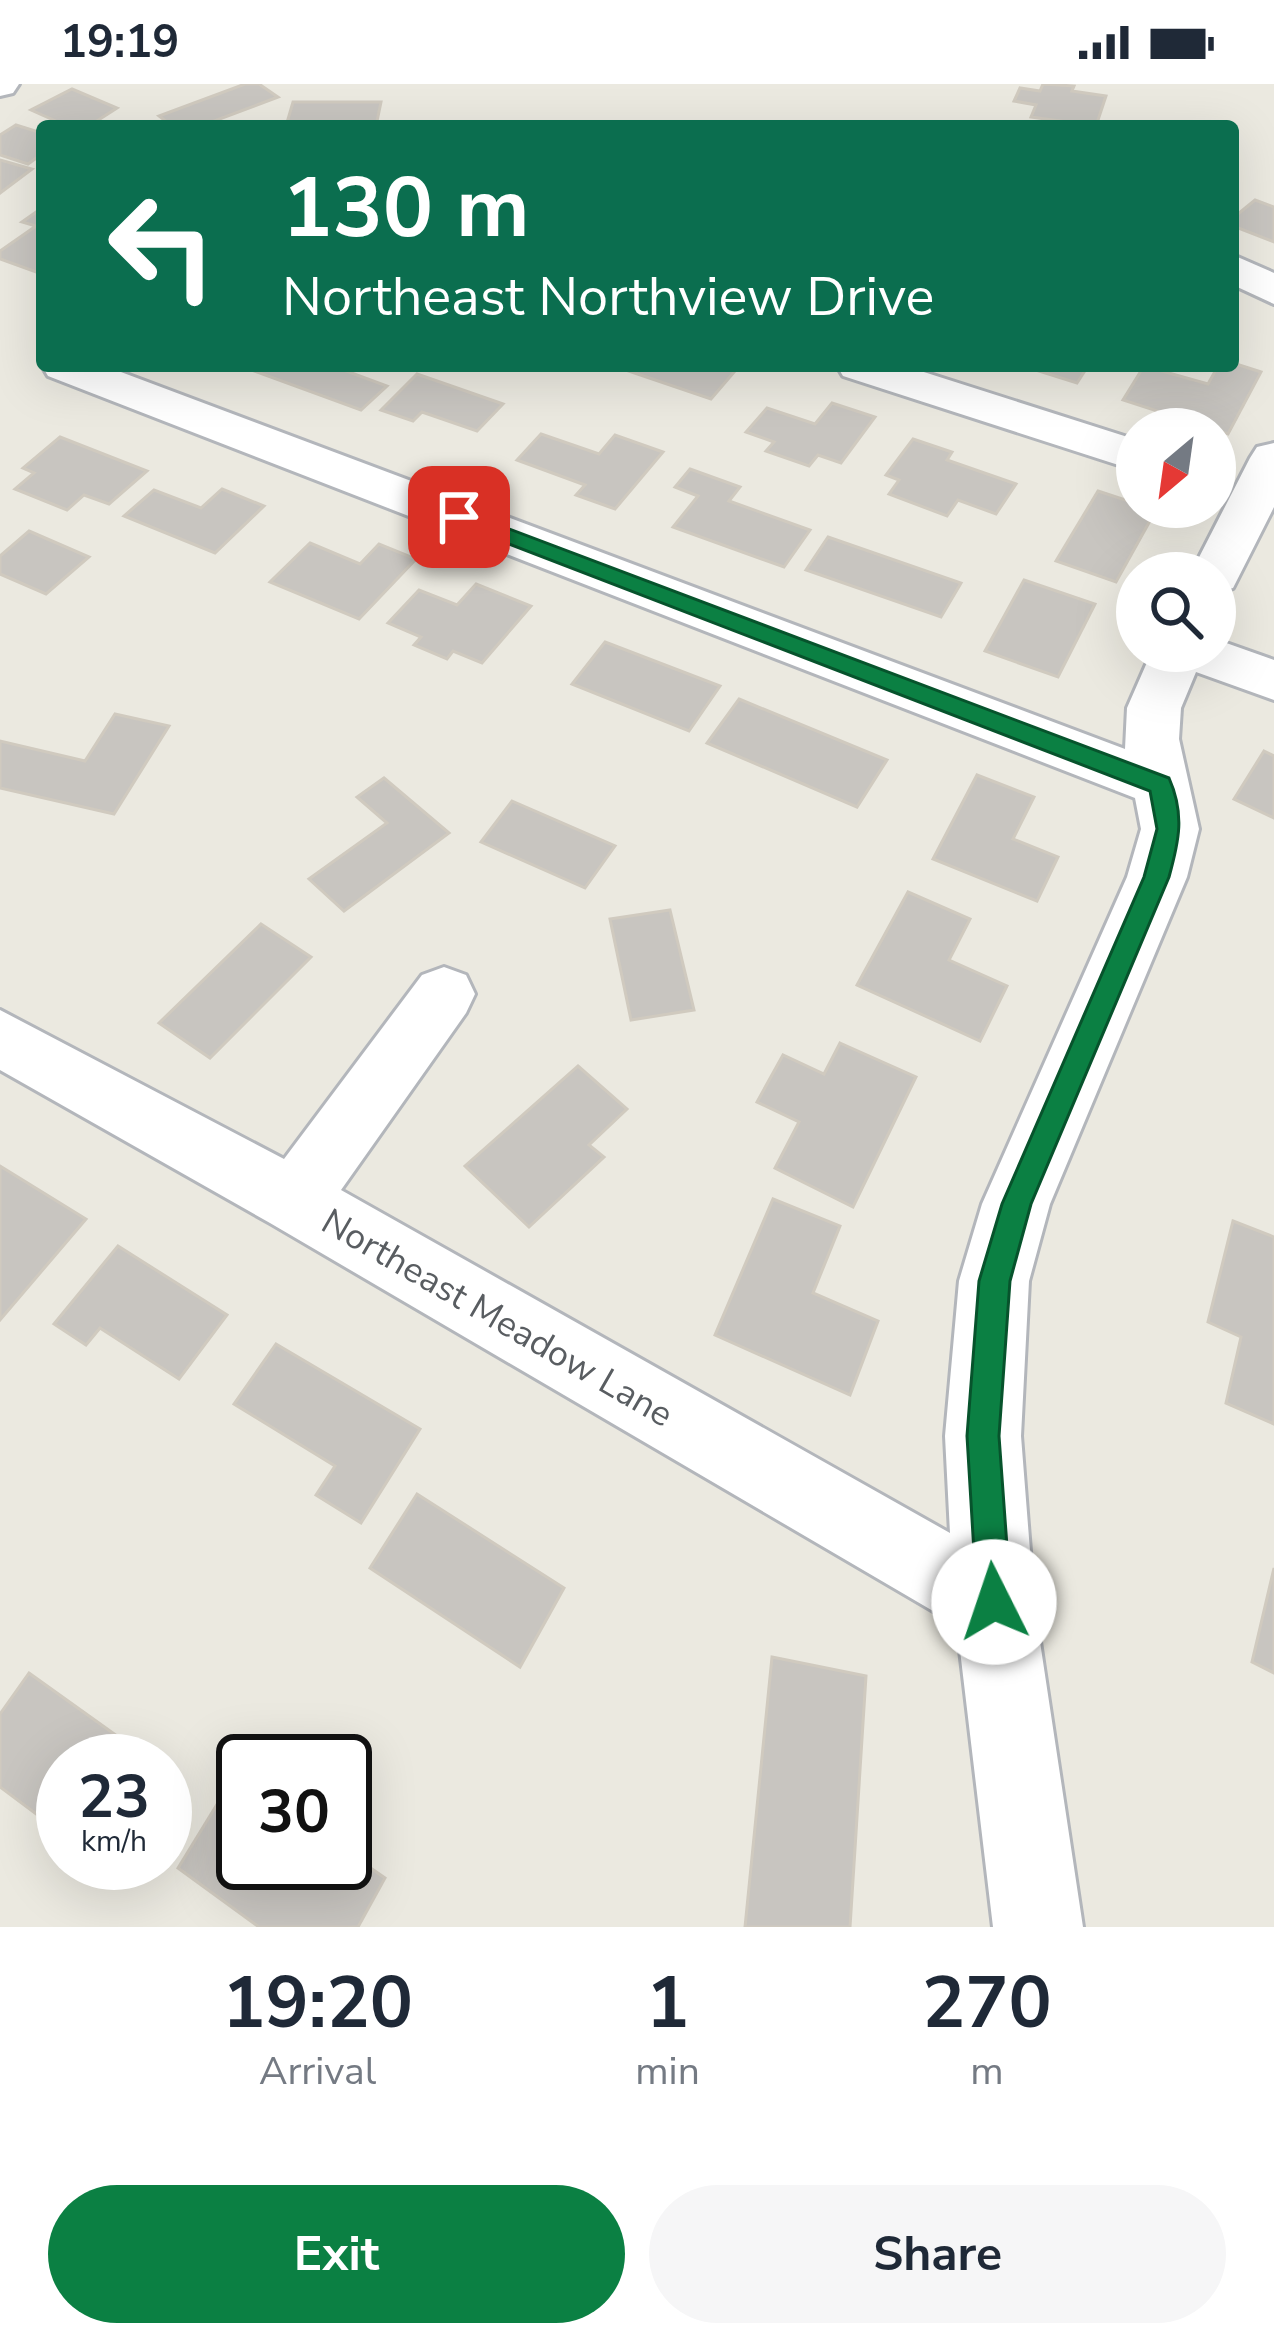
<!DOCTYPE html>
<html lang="en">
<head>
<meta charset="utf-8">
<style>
	:root { --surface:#fff; --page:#f6f6f7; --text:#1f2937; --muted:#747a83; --accent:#0b8043 }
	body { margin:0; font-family:"Nunito Sans",sans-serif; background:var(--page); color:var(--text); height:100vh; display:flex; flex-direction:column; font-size:45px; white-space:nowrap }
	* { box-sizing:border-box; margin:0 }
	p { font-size:39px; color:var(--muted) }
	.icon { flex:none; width:66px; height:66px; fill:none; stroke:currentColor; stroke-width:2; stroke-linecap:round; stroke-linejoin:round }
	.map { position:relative; height:1843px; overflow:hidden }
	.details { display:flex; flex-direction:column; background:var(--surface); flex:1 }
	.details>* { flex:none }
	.top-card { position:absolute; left:36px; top:36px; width:1203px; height:252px; border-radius:12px; box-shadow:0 12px 48px #0002; background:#0b6e4f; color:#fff; overflow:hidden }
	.needle { width:78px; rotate:209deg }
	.tools { position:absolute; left:1116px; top:324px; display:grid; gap:24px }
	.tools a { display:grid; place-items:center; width:120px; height:120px; border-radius:50%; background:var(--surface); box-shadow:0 12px 48px #0002; font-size:60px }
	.speed { position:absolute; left:36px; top:1650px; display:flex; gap:24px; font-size:60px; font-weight:700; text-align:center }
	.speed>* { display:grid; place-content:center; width:156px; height:156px; border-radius:50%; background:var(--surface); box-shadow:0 12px 48px #0002; line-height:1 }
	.speed small { font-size:30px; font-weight:400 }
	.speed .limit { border:6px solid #111; border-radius:18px; background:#fff; color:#111 }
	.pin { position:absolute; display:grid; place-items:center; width:102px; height:102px; color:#fff; margin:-51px; border-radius:24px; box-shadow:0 6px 18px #0006 }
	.me { position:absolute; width:132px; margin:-66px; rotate:356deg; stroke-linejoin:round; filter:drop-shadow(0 0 9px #0008) }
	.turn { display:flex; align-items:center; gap:42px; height:252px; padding:0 48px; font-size:54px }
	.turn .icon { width:156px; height:156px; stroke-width:2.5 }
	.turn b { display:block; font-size:84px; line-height:102px }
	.eta { display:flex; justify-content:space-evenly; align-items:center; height:204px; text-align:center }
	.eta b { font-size:72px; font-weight:700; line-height:84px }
	.cta { display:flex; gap:24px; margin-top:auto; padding:24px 48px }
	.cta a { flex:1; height:138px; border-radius:72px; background:var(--accent); color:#fff; font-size:48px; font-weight:700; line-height:138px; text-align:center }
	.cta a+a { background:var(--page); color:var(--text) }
	.status { display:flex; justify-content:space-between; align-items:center; height:84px; padding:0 60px; background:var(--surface); direction:ltr }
	.status svg { height:33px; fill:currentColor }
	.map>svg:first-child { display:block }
	.building { fill:#c8c5c0; stroke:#d0cabf; stroke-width:3 }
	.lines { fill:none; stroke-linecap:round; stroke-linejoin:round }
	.minor-casing { stroke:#b3b6bb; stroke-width:6 }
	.minor { fill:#fff; fill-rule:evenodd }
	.route { fill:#0b8043; stroke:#07532c; stroke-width:3 }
	.labels { text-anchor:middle; stroke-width:12; stroke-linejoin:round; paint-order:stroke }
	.street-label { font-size:36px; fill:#595d61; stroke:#fff }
</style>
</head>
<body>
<div class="status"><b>19:19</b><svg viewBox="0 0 49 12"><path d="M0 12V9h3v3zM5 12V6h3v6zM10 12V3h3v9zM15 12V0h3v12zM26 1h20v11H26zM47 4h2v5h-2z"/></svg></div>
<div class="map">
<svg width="1274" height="1843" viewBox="0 0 1274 1843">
	<rect width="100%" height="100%" fill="#ebe9e0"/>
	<g class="building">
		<polygon points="245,0 259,0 278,13 201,42 172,42 159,32"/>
		<polygon points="1043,0 1074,2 1072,7 1106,12 1096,42 1031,33 1036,21 1014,17 1020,4 1040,7"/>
		<polygon points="72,5 117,24 89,42 67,42 31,26"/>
		<polygon points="293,18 381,18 376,42 286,42"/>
		<polygon points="16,41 42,49 42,70 28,80 0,71 0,51"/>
		<polygon points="0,76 32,85 0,109"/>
		<polygon points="1255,116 1274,123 1274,158 1233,142 1233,134"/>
		<polygon points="42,124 42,190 0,175 0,167 36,142 22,138"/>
		<polygon points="1233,279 1261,288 1228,350 1123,316 1144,282 1208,300 1218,282"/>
		<polygon points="259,282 333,282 387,302 361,326 254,287"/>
		<polygon points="614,282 721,282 735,287 711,315"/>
		<polygon points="1023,282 1088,282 1077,299"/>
		<polygon points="417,290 503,320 477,347 422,328 413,337 381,326"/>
		<polygon points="832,319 875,333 841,379 818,371 809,382 766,367 774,358 746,348 767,324 815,340"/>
		<polygon points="541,350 599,370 615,351 663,368 615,425 576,411 585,401 517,376"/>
		<polygon points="60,353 147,387 109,420 84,411 67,426 15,405 34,389 23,384"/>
		<polygon points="913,355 952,368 947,376 1016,400 996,430 958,416 947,432 889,410 899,396 886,391"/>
		<polygon points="690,385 740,403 729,417 810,446 784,483 673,443 698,412 675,403"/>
		<polygon points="222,405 264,422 215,469 124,432 154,406 201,424"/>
		<polygon points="1098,407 1156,426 1116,498 1056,477"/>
		<polygon points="29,447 89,473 46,510 0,490 0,472"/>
		<polygon points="828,453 961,499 941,533 806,486"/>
		<polygon points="310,459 360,480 379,460 416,475 359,535 270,498"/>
		<polygon points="1024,496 1095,520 1058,593 985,567"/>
		<polygon points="476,500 531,522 482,579 453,567 447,575 414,561 421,553 388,539 419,506 457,521"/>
		<polygon points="605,558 720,602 689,647 572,600"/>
		<polygon points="739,615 887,676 857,723 707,659"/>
		<polygon points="115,630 169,642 114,730 0,704 0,657 85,677"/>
		<polygon points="1264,667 1274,672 1274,734 1234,715"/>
		<polygon points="977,691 1034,713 1013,755 1058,773 1037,817 933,775"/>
		<polygon points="384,694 449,749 344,827 309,795 387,739 357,713"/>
		<polygon points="512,717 615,762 585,804 481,758"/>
		<polygon points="908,808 970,835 949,876 1007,902 980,957 857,901"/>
		<polygon points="670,826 694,926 631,936 610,835"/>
		<polygon points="261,840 311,873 210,974 159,939"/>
		<polygon points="840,959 916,993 853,1123 775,1084 799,1038 757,1018 783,971 824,990"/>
		<polygon points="578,982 627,1025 589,1061 604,1073 529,1143 465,1082"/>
		<polygon points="0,1082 86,1135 0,1236"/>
		<polygon points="773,1115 840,1142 813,1209 878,1237 850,1311 715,1251"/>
		<polygon points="1233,1137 1274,1153 1274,1340 1226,1319 1241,1253 1208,1238"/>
		<polygon points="118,1162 227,1231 179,1295 100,1244 86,1261 54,1240"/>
		<polygon points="276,1260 420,1345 361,1439 316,1411 335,1382 234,1320"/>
		<polygon points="417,1410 564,1504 520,1583 370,1484"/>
		<polygon points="1274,1484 1274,1589 1252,1578"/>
		<polygon points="772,1573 866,1592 850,1843 745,1843"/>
		<polygon points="29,1589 152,1677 63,1677 63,1750 0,1703 0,1630"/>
		<polygon points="243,1678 243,1779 345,1779 345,1723 366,1737 349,1769 385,1794 358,1843 259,1843 178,1784"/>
	</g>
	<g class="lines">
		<defs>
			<g id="minor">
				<polygon points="0,0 19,0 13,9 0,12"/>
				<polygon points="1233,171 1274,189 1274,220 1233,201"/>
				<polygon points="42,282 105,282 1125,665 1127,624 1152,567 1215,567 1215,555 1274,576 1274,616 1196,588 1181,624 1179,655 1199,745 1187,793 1050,1120 1029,1197 1021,1352 1034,1518 1083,1843 993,1843 957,1541 270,1139 0,986 0,926 284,1075 422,891 444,883 466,891 475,910 466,929 341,1106 950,1449 945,1352 959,1197 982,1120 1127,793 1141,745 1135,714 48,292"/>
				<polygon points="837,282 905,282 1137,356 1137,387 843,292"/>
				<polygon points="1274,359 1274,423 1233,504 1215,509 1215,489 1191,489 1250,374 1257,363"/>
			</g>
		</defs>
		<use href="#minor" class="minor-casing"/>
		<use href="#minor" class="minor"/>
	</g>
	<path class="route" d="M 459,426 L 1169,694 C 1185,730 1179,757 1169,793 L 1031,1120 L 1010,1197 L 999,1352 L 1011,1518 L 1006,1530 L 994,1535 L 982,1530 L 977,1518 L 967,1352 L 979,1197 L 1002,1120 L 1144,793 L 1157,745 L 1150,707 L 452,438 L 448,433 Z"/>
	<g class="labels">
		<g class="street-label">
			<text transform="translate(498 1233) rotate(30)" y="13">Northeast Meadow Lane</text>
		</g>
	</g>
</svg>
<div class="tools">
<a><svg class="needle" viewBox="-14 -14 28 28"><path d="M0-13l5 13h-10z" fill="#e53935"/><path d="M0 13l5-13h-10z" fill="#747a83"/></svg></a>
<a><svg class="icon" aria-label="search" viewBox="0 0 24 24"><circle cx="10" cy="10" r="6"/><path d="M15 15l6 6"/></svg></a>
</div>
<div class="speed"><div>23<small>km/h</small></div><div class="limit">30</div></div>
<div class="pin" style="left:459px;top:433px;background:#d93025"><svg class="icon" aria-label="arrive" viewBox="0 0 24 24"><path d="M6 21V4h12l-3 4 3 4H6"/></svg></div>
<svg class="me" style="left:994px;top:1518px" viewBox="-20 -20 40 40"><circle r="19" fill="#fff"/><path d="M0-13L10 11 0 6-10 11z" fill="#0b8043"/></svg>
<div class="top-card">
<div class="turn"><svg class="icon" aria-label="left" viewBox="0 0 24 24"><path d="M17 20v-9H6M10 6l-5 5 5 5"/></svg><div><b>130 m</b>Northeast Northview Drive</div></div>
</div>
</div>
<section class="details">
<div class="eta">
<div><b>19:20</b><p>Arrival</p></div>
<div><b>1</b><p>min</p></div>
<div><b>270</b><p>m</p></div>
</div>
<div class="cta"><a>Exit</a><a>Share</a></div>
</section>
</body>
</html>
